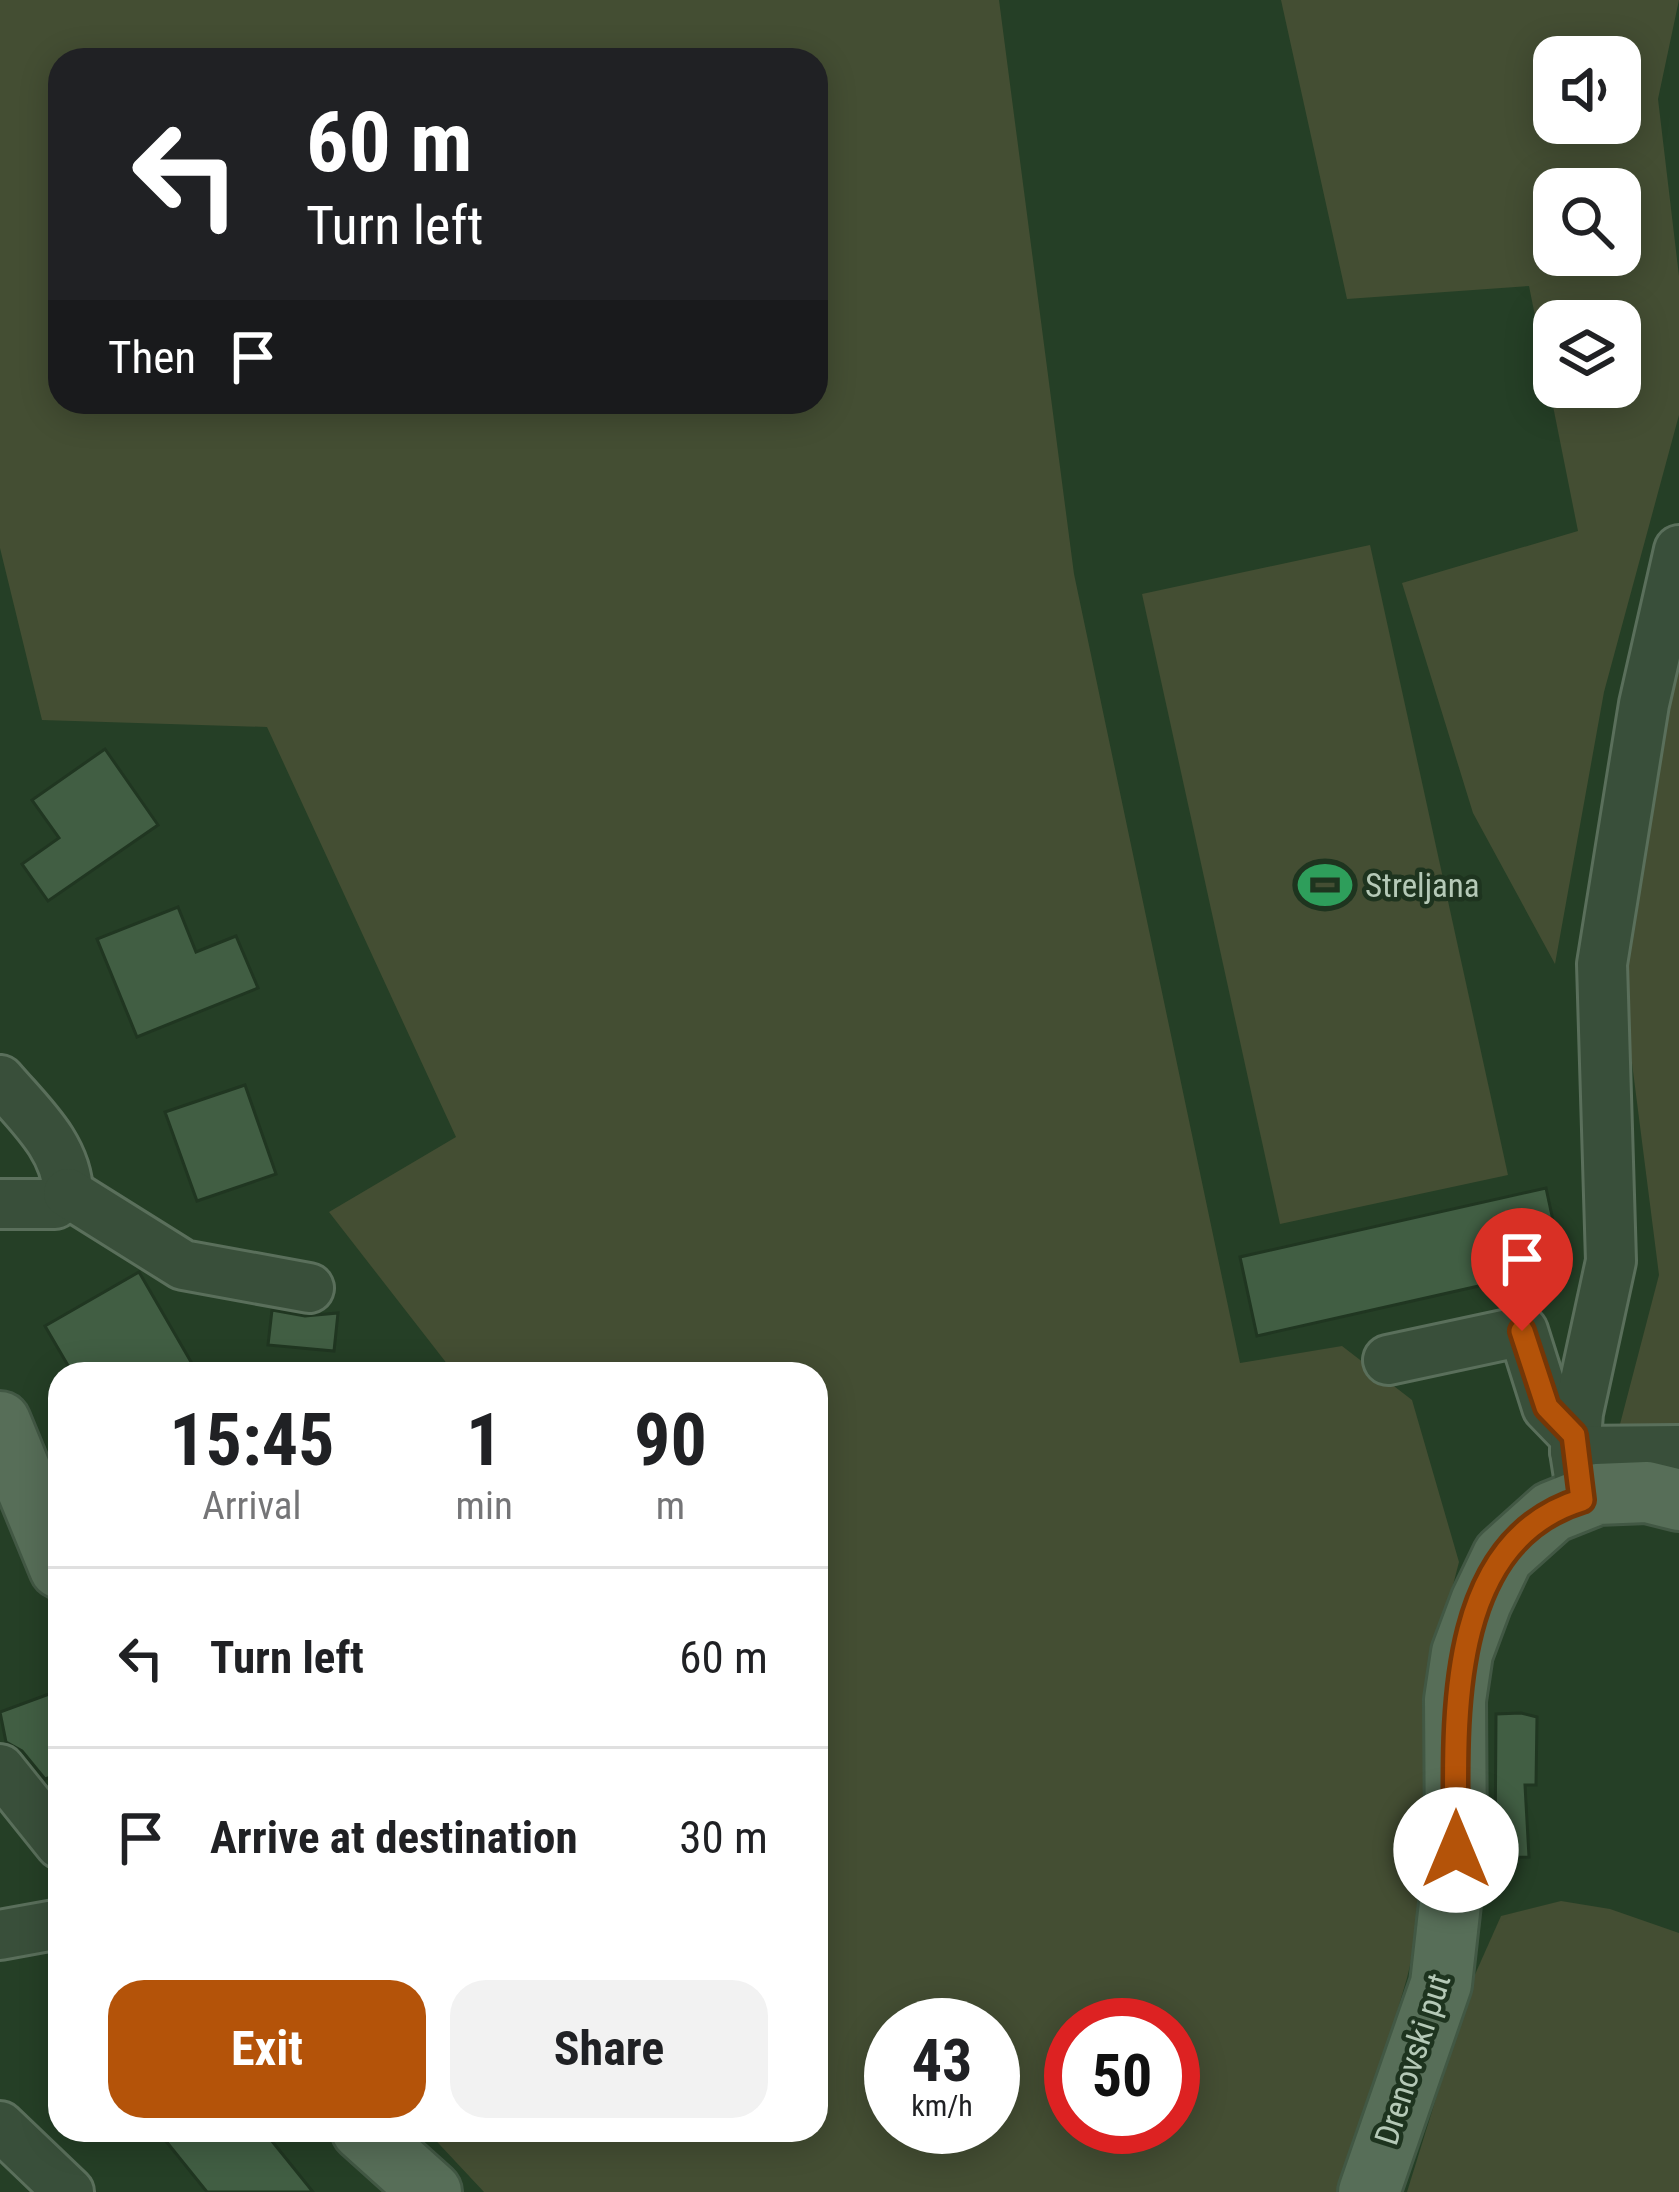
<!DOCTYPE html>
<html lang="en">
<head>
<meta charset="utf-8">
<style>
	:root { --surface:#fff; --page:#f2f2f2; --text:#202124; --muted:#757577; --line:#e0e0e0; --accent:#b45309 }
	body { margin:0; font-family:"Roboto Condensed",sans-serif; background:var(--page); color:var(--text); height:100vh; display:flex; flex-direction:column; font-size:45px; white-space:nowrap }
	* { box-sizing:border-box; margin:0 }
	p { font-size:39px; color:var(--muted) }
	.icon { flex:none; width:66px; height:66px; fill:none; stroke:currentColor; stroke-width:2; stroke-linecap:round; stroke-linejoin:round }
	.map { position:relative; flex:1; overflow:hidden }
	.side { position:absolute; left:48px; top:1362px; width:780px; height:780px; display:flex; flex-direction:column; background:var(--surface); border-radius:36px; box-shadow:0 6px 30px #0003 }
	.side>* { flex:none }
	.guide { position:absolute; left:48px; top:48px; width:780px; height:366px; border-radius:36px; box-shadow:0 6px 30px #0003; background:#202124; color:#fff; overflow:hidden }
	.fabs { position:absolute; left:1533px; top:36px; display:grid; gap:24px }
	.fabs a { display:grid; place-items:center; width:108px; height:108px; border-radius:24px; background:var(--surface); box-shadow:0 6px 30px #0003; font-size:60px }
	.speed { position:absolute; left:864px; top:1998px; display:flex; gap:24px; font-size:60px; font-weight:700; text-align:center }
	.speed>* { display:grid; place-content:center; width:156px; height:156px; border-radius:50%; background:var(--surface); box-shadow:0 6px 30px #0003; line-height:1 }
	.speed small { font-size:30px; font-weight:400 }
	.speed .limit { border:18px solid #d22; background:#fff; color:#111 }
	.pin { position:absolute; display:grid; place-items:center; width:102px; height:102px; color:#fff; margin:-123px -51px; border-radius:50% 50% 50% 0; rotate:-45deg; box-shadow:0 0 12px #0007 }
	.pin .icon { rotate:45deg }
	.me { position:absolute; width:132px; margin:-66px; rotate:0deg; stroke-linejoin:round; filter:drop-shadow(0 0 9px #0008) }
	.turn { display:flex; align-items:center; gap:42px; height:252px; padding:0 60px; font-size:54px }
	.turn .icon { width:156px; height:156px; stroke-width:2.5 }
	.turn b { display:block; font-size:84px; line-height:102px }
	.then { display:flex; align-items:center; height:114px; padding:0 60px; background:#0003; gap:24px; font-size:45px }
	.eta { display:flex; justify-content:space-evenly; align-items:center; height:204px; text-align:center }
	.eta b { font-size:72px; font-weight:700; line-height:84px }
	.cta { display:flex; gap:24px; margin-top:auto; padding:24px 60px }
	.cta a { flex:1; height:138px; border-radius:36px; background:var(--accent); color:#fff; font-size:48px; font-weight:700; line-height:138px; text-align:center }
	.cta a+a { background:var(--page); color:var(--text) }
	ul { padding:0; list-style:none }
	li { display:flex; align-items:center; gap:36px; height:180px; padding:0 60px; border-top:3px solid var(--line) }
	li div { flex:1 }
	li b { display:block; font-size:45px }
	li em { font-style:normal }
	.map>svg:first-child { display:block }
	.green { fill:#444e33; fill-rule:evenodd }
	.building { fill:#415e43; stroke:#203621; stroke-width:3 }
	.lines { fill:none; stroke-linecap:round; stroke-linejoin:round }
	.minor-casing { stroke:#5a6f5b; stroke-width:54 }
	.major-casing { stroke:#425844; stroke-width:66 }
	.minor { stroke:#394f3a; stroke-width:48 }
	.major { stroke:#576e58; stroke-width:60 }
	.route-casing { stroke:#753606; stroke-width:30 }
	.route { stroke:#b45309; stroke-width:21 }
	.labels { text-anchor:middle; stroke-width:9; stroke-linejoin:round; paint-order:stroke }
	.poi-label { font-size:33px; fill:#b5c9b7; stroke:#1e341f; text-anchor:start }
	.street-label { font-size:33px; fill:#b5c9b7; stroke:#1e341f }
</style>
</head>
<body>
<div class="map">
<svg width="1679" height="2192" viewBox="0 0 1679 2192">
	<rect width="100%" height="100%" fill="#253f26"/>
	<g class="green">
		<path d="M 0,0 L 999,0 L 1074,574 L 1240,1363 L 1342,1346 L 1412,1400 L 1459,1562 L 1439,1639 L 1445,1819 L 1407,1978 L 1344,2192 L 484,2192 L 426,2130 L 816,2130 L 816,1374 L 455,1374 L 329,1212 L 456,1137 L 267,727 L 42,720 L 0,548 ZM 60,60 L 816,60 L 816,402 L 60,402 ZM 891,2025 L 993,2025 L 993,2127 L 891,2127 ZM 1071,2025 L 1173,2025 L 1173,2127 L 1071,2127 Z"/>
		<path d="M 1281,0 L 1679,0 L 1658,99 L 1679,276 L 1679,415 L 1604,692 L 1555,964 L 1473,813 L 1402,583 L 1578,531 L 1529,286 L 1347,299 ZM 1554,57 L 1620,57 L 1620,123 L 1554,123 ZM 1554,189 L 1620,189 L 1620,255 L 1554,255 ZM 1554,321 L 1620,321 L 1620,387 L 1554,387 Z"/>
		<polygon points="1370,545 1508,1175 1280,1224 1142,594"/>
		<polygon points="1679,628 1679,1429 1619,1428 1659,1275 1620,969"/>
		<polygon points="1561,1901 1610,1909 1679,1933 1679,2192 1407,2192 1473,1979 1501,1916"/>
	</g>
	<g class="building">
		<polygon points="105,749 158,825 48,901 22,864 59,838 32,800"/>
		<polygon points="178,907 196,952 236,936 258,988 137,1037 97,939"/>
		<polygon points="245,1085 276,1174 197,1201 165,1112"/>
		<polygon points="1546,1188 1563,1267 1257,1336 1240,1257"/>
		<polygon points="139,1272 198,1374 73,1374 45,1326"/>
		<polygon points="272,1310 305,1316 338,1313 334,1351 268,1345"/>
		<polygon points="60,1690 60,1774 45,1779 22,1751 6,1742 0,1712"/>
		<polygon points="1521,1713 1537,1717 1536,1785 1525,1785 1529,1857 1495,1858 1496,1714"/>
		<polygon points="157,2130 263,2130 313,2192 207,2192"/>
	</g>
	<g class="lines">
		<defs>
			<g id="minor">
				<path d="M 0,1080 C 29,1114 67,1147 68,1193 L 55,1204 L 0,1204"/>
				<polyline points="68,1193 183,1265 309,1288"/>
				<polyline points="1388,1360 1523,1331 1547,1407 1574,1435"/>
				<polyline points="1575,1451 1578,1413 1611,1261 1602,964 1644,704 1679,550"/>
				<polyline points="1580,1483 1575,1451 1679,1450"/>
				<polyline points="0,1769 60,1844"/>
				<polyline points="0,1935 60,1924"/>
				<polyline points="0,2126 69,2192"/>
			</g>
			<g id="major">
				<polyline points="0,1422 60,1568"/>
				<polyline points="362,2130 431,2192"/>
				<polyline points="1369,2192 1441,1984 1456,1850 1455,1700 1462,1653 1481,1602 1503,1556 1552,1512 1597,1494 1647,1492 1679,1500"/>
			</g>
		</defs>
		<use href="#minor" class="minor-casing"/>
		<use href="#major" class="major-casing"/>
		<use href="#minor" class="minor"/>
		<use href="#major" class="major"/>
	</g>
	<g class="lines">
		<defs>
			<path id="route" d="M 1456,1850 C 1456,1735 1440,1543 1582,1500 L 1574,1435 L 1547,1407 L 1522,1331"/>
		</defs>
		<use href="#route" class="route-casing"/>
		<use href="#route" class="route"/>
	</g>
	<defs>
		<symbol id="stadium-bare" viewBox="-9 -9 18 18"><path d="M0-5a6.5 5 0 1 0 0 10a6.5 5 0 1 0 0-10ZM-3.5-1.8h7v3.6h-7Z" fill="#2e9e5b" stroke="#1e341f" stroke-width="2.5" paint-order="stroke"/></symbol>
	</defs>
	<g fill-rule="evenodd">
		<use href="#stadium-bare" x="1287" y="847" width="76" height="76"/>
	</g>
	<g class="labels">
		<g class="poi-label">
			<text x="1365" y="897">Streljana</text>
		</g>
		<g class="street-label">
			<text transform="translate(1412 2059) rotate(-72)" y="12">Drenovski put</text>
		</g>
	</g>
</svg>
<div class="fabs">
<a><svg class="icon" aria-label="sound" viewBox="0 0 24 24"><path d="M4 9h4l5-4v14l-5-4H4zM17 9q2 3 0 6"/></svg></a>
<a><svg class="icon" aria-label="search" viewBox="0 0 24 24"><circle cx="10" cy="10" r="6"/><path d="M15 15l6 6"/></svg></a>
<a><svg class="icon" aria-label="layers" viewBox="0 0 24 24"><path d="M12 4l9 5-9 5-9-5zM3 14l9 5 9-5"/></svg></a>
</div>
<div class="speed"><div>43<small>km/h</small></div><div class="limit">50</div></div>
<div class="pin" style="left:1522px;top:1331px;background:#d93025"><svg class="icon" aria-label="arrive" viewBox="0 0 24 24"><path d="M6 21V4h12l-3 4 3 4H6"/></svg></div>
<svg class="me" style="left:1456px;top:1850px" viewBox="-20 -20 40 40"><circle r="19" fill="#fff"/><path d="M0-13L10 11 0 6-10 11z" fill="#b45309"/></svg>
<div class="guide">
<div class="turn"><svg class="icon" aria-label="left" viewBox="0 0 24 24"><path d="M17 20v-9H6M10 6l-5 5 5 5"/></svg><div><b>60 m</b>Turn left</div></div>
<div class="then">Then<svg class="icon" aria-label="arrive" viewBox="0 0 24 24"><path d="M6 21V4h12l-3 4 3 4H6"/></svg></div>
</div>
<section class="side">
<div class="eta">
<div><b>15:45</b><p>Arrival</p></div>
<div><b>1</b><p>min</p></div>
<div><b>90</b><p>m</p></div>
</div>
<ul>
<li><svg class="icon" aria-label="left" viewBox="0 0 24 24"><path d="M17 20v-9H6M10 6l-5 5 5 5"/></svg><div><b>Turn left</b></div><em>60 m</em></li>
<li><svg class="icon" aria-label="arrive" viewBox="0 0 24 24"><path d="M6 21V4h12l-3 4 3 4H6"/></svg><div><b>Arrive at destination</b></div><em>30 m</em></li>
</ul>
<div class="cta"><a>Exit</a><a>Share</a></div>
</section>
</div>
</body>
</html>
